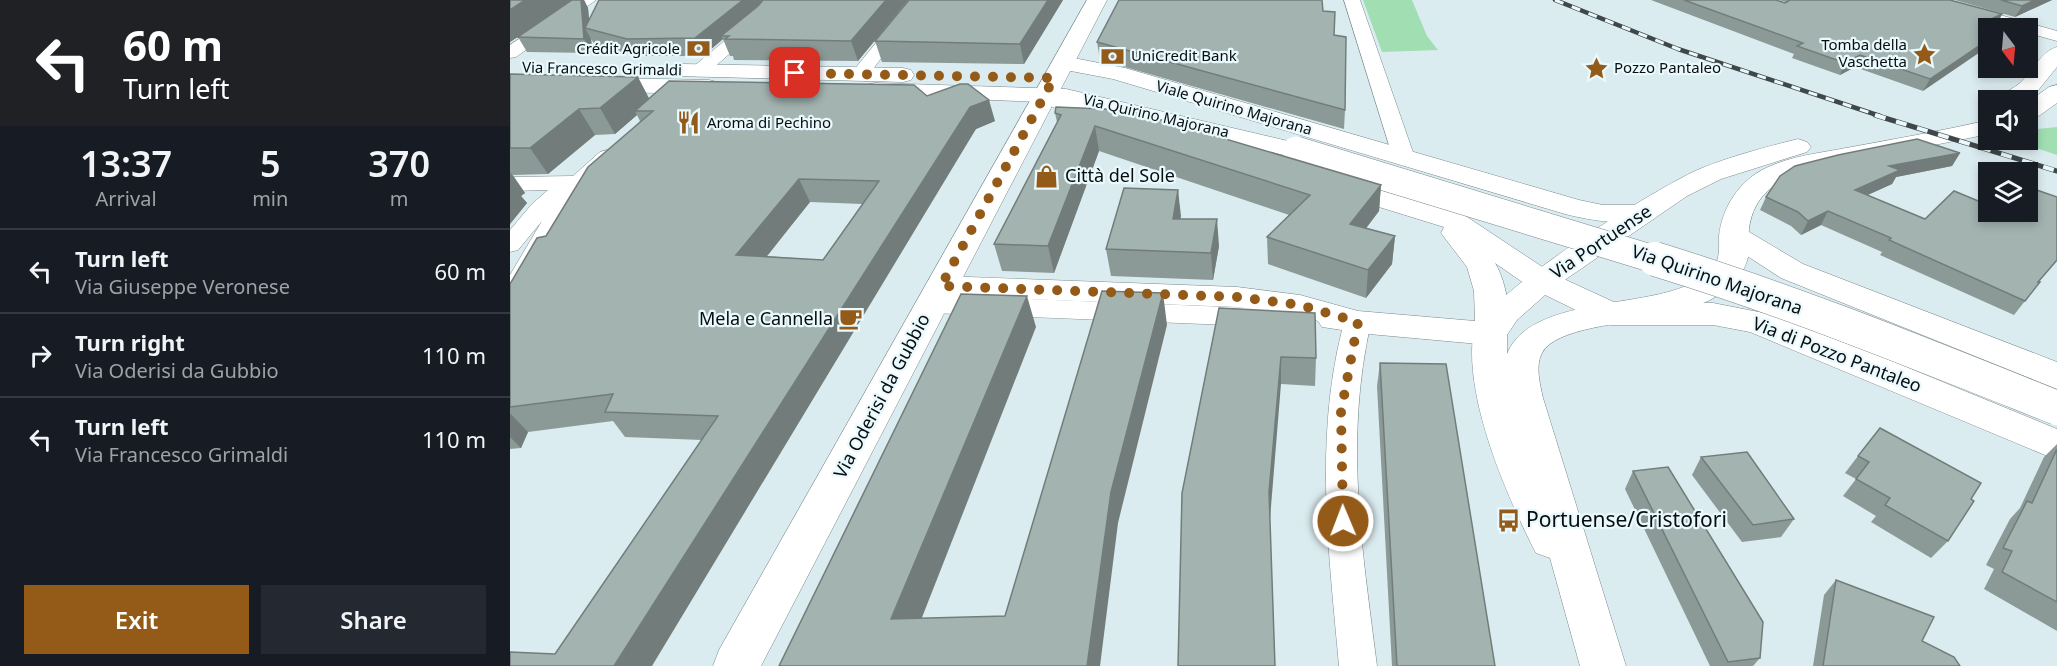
<!DOCTYPE html>
<html lang="en">
<head>
<meta charset="utf-8">
<style>
	:root { --surface:#171b24; --page:#242831; --text:#f1f3f6; --muted:#9ea1a6; --line:#363941; --accent:#945a18 }
	body { margin:0; font-family:"Noto Sans",sans-serif; background:var(--page); color:var(--text); height:100vh; display:flex; flex-direction:column; font-size:22px; white-space:nowrap }
	* { box-sizing:border-box; margin:0 }
	p { font-size:20px; color:var(--muted) }
	.icon { flex:none; width:33px; height:33px; fill:none; stroke:currentColor; stroke-width:2; stroke-linecap:round; stroke-linejoin:round }
	.map { position:relative; flex:1; overflow:hidden }
	.drawer { display:flex; flex-direction:column; background:var(--surface); width:510px }
	.drawer>* { flex:none }
	.hud { background:#202124; color:#fff; overflow:hidden }
	.needle { width:39px; rotate:164deg }
	.buttons { position:absolute; left:1468px; top:18px; display:grid; gap:12px }
	.buttons a { display:grid; place-items:center; width:60px; height:60px; border-radius:0px; background:var(--surface); box-shadow:0 3px 9px #0003; font-size:30px }
	.pin { position:absolute; display:grid; place-items:center; width:51px; height:51px; color:#fff; margin:-26px; border-radius:12px; box-shadow:0 3px 9px #0006 }
	.me { position:absolute; width:66px; margin:-33px; rotate:359deg; stroke-linejoin:round; filter:drop-shadow(0 0 4px #0008) }
	.turn { display:flex; align-items:center; gap:21px; height:126px; padding:0 24px; font-size:27px }
	.turn .icon { width:78px; height:78px; stroke-width:2.5 }
	.turn b { display:block; font-size:42px; line-height:51px }
	.eta { display:flex; justify-content:space-evenly; align-items:center; height:102px; text-align:center }
	.eta b { font-size:36px; font-weight:600; line-height:42px }
	.action { display:flex; gap:12px; margin-top:auto; padding:12px 24px }
	.action a { flex:1; height:69px; border-radius:0px; background:var(--accent); color:#fff; font-size:24px; font-weight:600; line-height:69px; text-align:center }
	.action a+a { background:var(--page); color:var(--text) }
	ul { padding:0; list-style:none }
	li { display:flex; align-items:center; gap:18px; height:84px; padding:0 24px; border-top:2px solid var(--line) }
	li div { flex:1 }
	li b { display:block; font-size:22px }
	li em { font-style:normal }
	main { display:flex; flex:1; min-height:0 }
	.map>svg:first-child { display:block }
	.green { fill:#a1dfb3 }
	.lines { fill:none; stroke-linecap:round; stroke-linejoin:round }
	.minor-casing { stroke:#7a898d; stroke-width:1 }
	.tertiary-casing { stroke:#7a898d; stroke-width:1 }
	.secondary-casing { stroke:#7a898d; stroke-width:1 }
	.primary-casing { stroke:#7a898d; stroke-width:1 }
	.minor { fill:#fff; fill-rule:evenodd }
	.tertiary { fill:#fff; fill-rule:evenodd }
	.secondary { fill:#fff; fill-rule:evenodd }
	.primary { fill:#fff; fill-rule:evenodd }
	.rail-far1-casing { stroke:#3f4749; stroke-width:4.5 }
	.rail-casing { stroke:#3f4749; stroke-width:5 }
	.rail-far1 { stroke:#e9f9fd; stroke-width:3; stroke-dasharray:9; stroke-linecap:butt }
	.rail { stroke:#e9f9fd; stroke-width:4; stroke-dasharray:11; stroke-linecap:butt }
	.primary-bridge-far1-casing { stroke:#7a898d; stroke-width:28; stroke-linecap:butt }
	.primary-bridge-casing { stroke:#7a898d; stroke-width:35; stroke-linecap:butt }
	.primary-bridge-far1 { stroke:#fff; stroke-width:27 }
	.primary-bridge { stroke:#fff; stroke-width:34 }
	.wall { fill:#8c9a97; fill-rule:evenodd }
	.shaded-wall { fill:#727d7b }
	.building { fill:#a3b3b0; stroke:#727d7b; stroke-width:1.5; fill-rule:evenodd }
	.route { stroke:#945a18; stroke-width:10; stroke-dasharray:0 18 }
	.labels { text-anchor:middle; stroke-width:4.5; stroke-linejoin:round; paint-order:stroke }
	.far-poi-label { font-size:15px; fill:#080d0e; stroke:#e9f9fd; text-anchor:start }
	.far-street-label { font-size:15px; fill:#080d0e; stroke:#e9f9fd }
	.poi-label { font-size:18px; fill:#080d0e; stroke:#e9f9fd; text-anchor:start }
	.street-label { font-size:18px; fill:#080d0e; stroke:#e9f9fd }
	.near-poi-label { font-size:21px; fill:#080d0e; stroke:#e9f9fd; text-anchor:start }
</style>
</head>
<body>
<main>
<section class="drawer">
<div class="hud">
<div class="turn"><svg class="icon" aria-label="left" viewBox="0 0 24 24"><path d="M17 20v-9H6M10 6l-5 5 5 5"/></svg><div><b>60 m</b>Turn left</div></div>
</div>
<div class="eta">
<div><b>13:37</b><p>Arrival</p></div>
<div><b>5</b><p>min</p></div>
<div><b>370</b><p>m</p></div>
</div>
<ul>
<li><svg class="icon" aria-label="left" viewBox="0 0 24 24"><path d="M17 20v-9H6M10 6l-5 5 5 5"/></svg><div><b>Turn left</b><p>Via Giuseppe Veronese</p></div><em>60 m</em></li>
<li><svg class="icon" aria-label="right" viewBox="0 0 24 24"><path d="M7 20v-9h11M14 6l5 5-5 5"/></svg><div><b>Turn right</b><p>Via Oderisi da Gubbio</p></div><em>110 m</em></li>
<li><svg class="icon" aria-label="left" viewBox="0 0 24 24"><path d="M17 20v-9H6M10 6l-5 5 5 5"/></svg><div><b>Turn left</b><p>Via Francesco Grimaldi</p></div><em>110 m</em></li>
</ul>
<div class="action"><a>Exit</a><a>Share</a></div>
</section>
<div class="map">
<svg width="1547" height="666" viewBox="0 0 1547 666">
	<rect width="100%" height="100%" fill="#dbecf0"/>
	<g class="green">
		<polygon points="853,0 902,0 917,36 928,50 872,52"/>
		<polygon points="1547,127 1547,155 1503,140 1518,140 1518,130"/>
	</g>
	<g class="lines">
		<defs>
			<g id="minor">
				<polygon points="67,0 86,0 6,57 0,58 0,45"/>
				<polygon points="258,0 275,0 254,24 195,75 183,75 180,71 183,67 242,18"/>
				<polygon points="401,0 417,0 355,79 343,79 340,75 343,71"/>
				<polygon points="834,0 850,0 905,158 901,162 894,164 887,162 883,158"/>
				<polygon points="1411,0 1437,0 1547,31 1547,41 1518,33 1518,28 1502,28 1413,3"/>
				<polygon points="97,150 104,152 107,156 71,193 9,302 0,304 0,275 32,221 8,250 0,252 0,230 22,204 38,190 0,191 0,177 63,176 90,152"/>
				<polygon points="422,295 744,308 753,311 757,317 753,323 744,326 422,313 413,310 409,304 413,298"/>
				<path d="M 821,312 L 857,316 L 861,322 C 834,441 852,547 867,666 L 829,666 C 819,554 804,441 832,330 L 812,327 L 808,321 L 812,315 Z"/>
			</g>
			<g id="tertiary">
				<path d="M 553,56 L 615,68 L 1069,200 L 1093,205 L 1134,205 L 1144,207 L 1148,213 L 1144,219 C 1115,226 1083,221 1055,214 L 603,79 L 545,68 L 542,63 L 545,58 Z"/>
				<path d="M 535,87 L 618,116 L 621,121 L 618,126 L 609,128 C 590,123 534,109 523,94 L 527,89 Z"/>
				<path d="M 826,177 L 954,215 L 1043,274 L 1106,303 L 1203,303 L 1259,314 L 1384,362 L 1547,429 L 1547,460 L 1240,332 L 1203,325 L 1101,325 L 1090,322 L 1021,288 L 985,263 C 997,283 1004,321 992,342 L 980,345 L 848,333 L 788,315 L 727,307 L 431,296 L 420,293 L 415,286 L 420,279 L 431,276 L 727,287 L 790,295 L 848,311 L 965,321 L 964,291 L 957,267 L 931,233 L 934,227 L 817,191 L 813,185 L 817,179 Z"/>
				<polygon points="1224,226 1234,229 1293,264 1547,362 1547,389 1271,278 1214,241 1210,235 1214,229"/>
			</g>
			<g id="secondary">
				<polygon points="577,0 597,0 251,666 203,666 209,650"/>
				<path d="M 1547,47 L 1547,67 L 1526,93 L 1515,100 L 1489,100 C 1493,92 1503,89 1510,83 C 1522,72 1531,51 1547,47 Z"/>
				<polygon points="1547,85 1547,103 1526,118 1518,120 1518,102 1539,87"/>
				<path d="M 1479,120 L 1479,134 L 1300,170 C 1268,178 1243,195 1239,229 C 1238,240 1240,251 1237,261 C 1232,278 1214,293 1200,300 C 1182,308 1162,314 1143,318 C 1117,323 1044,328 1032,353 C 1025,366 1030,384 1033,398 L 1116,666 L 1070,666 L 1040,558 L 1026,553 C 997,497 955,400 963,336 C 969,297 1152,184 1192,168 C 1222,156 1256,147 1288,139 L 1297,142 L 1301,147 L 1297,152 L 1211,179 L 1177,196 L 1043,288 L 1007,320 L 997,335 L 997,354 C 1019,298 1129,308 1178,285 C 1188,281 1201,273 1206,263 C 1210,255 1209,244 1209,236 C 1212,207 1230,180 1256,168 C 1281,156 1310,153 1336,148 C 1384,139 1432,131 1479,120 Z"/>
			</g>
			<g id="primary">
				<polygon points="172,64 393,68 401,70 404,75 401,80 393,82 164,76 161,71 164,66"/>
				<polygon points="0,76 199,80 207,82 210,87 207,92 199,94 0,90"/>
				<polygon points="365,83 556,89 795,145 799,150 795,155 786,158 556,103 357,95 354,90 357,85"/>
			</g>
		</defs>
		<use href="#minor" class="minor-casing"/>
		<use href="#tertiary" class="tertiary-casing"/>
		<use href="#secondary" class="secondary-casing"/>
		<use href="#primary" class="primary-casing"/>
		<use href="#minor" class="minor"/>
		<use href="#tertiary" class="tertiary"/>
		<use href="#secondary" class="secondary"/>
		<use href="#primary" class="primary"/>
		<defs>
			<polyline id="rail-far1" points="1045,0 1168,49 1370,116"/>
			<polyline id="rail" points="1365,115 1547,171"/>
		</defs>
		<use href="#rail-far1" class="rail-far1-casing"/>
		<use href="#rail" class="rail-casing"/>
		<use href="#rail-far1" class="rail-far1"/>
		<use href="#rail" class="rail"/>
		<defs>
			<polyline id="primary-bridge-far1" points="786,150 1150,261"/>
			<path id="primary-bridge" d="M 1145,259 C 1282,301 1414,355 1547,408"/>
		</defs>
		<use href="#primary-bridge-far1" class="primary-bridge-far1-casing"/>
		<use href="#primary-bridge" class="primary-bridge-casing"/>
		<use href="#primary-bridge-far1" class="primary-bridge-far1"/>
		<use href="#primary-bridge" class="primary-bridge"/>
	</g>
	<g class="wall">
		<polygon points="0,0 74,0 78,8 79,19 398,0 348,61 224,60 223,56 220,56 213,39 193,56 127,56 85,45 81,39 83,53 17,52 8,37 0,42"/>
		<polygon points="399,0 553,0 514,64 372,62 365,41"/>
		<polygon points="1141,0 1266,0 1275,3 1276,2 1269,0 1440,0 1492,14 1486,26 1481,28 1413,91 1345,67 1330,75 1282,58 1284,54"/>
		<polygon points="1445,0 1542,0 1505,17"/>
		<polygon points="813,11 824,35 835,110 834,129 590,60 587,42"/>
		<path d="M 0,74 L 139,98 L 417,96 L 485,121 L 466,129 L 45,654 L 192,440 L 115,437 L 103,421 L 18,432 L 11,448 L 0,449 L 0,284 L 36,236 L 130,121 L 127,115 L 105,134 L 85,135 L 38,174 L 3,175 L 15,193 L 11,196 L 17,203 L 0,224 ZM 300,202 L 353,204 L 313,260 L 256,256 Z"/>
		<polygon points="545,113 871,185 869,211 856,228 885,236 882,264 856,298 758,264 757,237 779,215 589,151 544,273 492,271 484,244 547,122"/>
		<polygon points="1450,153 1442,166 1386,177 1382,184 1357,195 1530,282 1504,315 1370,255 1372,252 1311,225 1291,235 1281,226 1250,210 1256,197"/>
		<polygon points="668,190 670,219 709,246 703,280 601,276 596,249"/>
		<polygon points="709,308 806,358 805,386 771,384"/>
		<polygon points="870,363 985,666 882,666 867,386"/>
		<polygon points="1547,444 1547,631 1474,589 1484,569 1476,565 1500,519 1510,508 1534,457"/>
		<polygon points="1348,456 1461,499 1438,541 1421,558 1361,522 1366,516 1333,496 1346,479 1335,473"/>
		<polygon points="1191,457 1284,519 1271,537 1232,542 1182,475"/>
		<polygon points="1123,471 1250,658 1243,666 1200,666 1115,489"/>
		<polygon points="1326,580 1412,641 1450,666 1303,666 1314,595"/>
	</g>
	<g class="shaded-wall">
		<polygon points="15,0 63,0 0,42 0,10"/>
		<polygon points="71,0 74,0 78,8 80,29 75,28 81,39 83,53 74,39"/>
		<polygon points="233,0 255,0 211,36 213,39 193,56 185,38"/>
		<polygon points="376,0 398,0 348,61 341,41"/>
		<polygon points="538,0 553,0 514,64 510,44"/>
		<polygon points="1525,0 1542,0 1505,17 1512,6"/>
		<polygon points="1492,14 1486,26 1463,36 1470,24"/>
		<polygon points="1479,39 1479,46 1413,91 1420,79"/>
		<polygon points="1350,55 1345,67 1330,75 1335,63"/>
		<polygon points="128,77 141,102 125,111 127,115 105,134 90,108"/>
		<polygon points="479,100 485,121 466,129 142,666 104,666 460,107"/>
		<polygon points="69,109 85,135 38,174 20,148"/>
		<polygon points="585,126 589,151 544,273 538,246"/>
		<polygon points="1450,153 1442,166 1386,177 1382,184 1338,204 1345,190 1379,166"/>
		<polygon points="0,172 15,193 11,196 17,203 0,224"/>
		<polygon points="289,179 300,202 239,279 226,255"/>
		<polygon points="871,185 869,211 839,251 840,224"/>
		<polygon points="668,190 671,216 666,246 663,219"/>
		<polygon points="1318,211 1311,225 1291,235 1298,221"/>
		<polygon points="707,219 709,246 703,280 701,253"/>
		<polygon points="885,236 882,264 856,298 858,270"/>
		<polygon points="653,293 657,325 608,523 590,666 577,666 601,492"/>
		<polygon points="517,296 526,327 400,648 381,619"/>
		<polygon points="771,357 771,384 760,519 759,492"/>
		<polygon points="0,413 18,432 11,448 0,437"/>
	</g>
	<g class="building">
		<polygon points="0,0 15,0 0,10"/>
		<polygon points="62,0 71,0 74,39 8,37"/>
		<polygon points="89,0 233,0 185,38 117,39 75,28"/>
		<polygon points="253,0 376,0 341,41 215,39 219,36 211,36 248,6"/>
		<polygon points="399,0 538,0 510,44 365,41"/>
		<polygon points="609,0 812,0 813,11 825,12 824,35 836,37 835,110 587,42"/>
		<polygon points="1174,0 1266,0 1275,3 1280,0 1440,0 1492,14 1470,24 1484,28 1479,28 1479,39 1420,79 1350,55 1335,63 1287,46 1293,43"/>
		<polygon points="1491,0 1525,0 1512,6"/>
		<polygon points="0,74 128,77 90,108 69,109 20,148 0,148"/>
		<path d="M 159,81 L 404,85 L 417,96 L 450,84 L 458,84 L 479,100 L 460,107 L 104,666 L 0,666 L 0,652 L 45,654 L 208,416 L 95,412 L 103,394 L 0,407 L 0,284 L 27,238 L 36,236 L 78,167 L 143,111 L 125,111 ZM 289,179 L 369,181 L 313,260 L 226,255 Z"/>
		<polygon points="546,107 618,110 871,185 840,224 885,236 858,270 757,237 800,195 585,126 538,246 484,244 551,115 545,113"/>
		<polygon points="1407,139 1450,153 1379,166 1390,170 1345,190 1415,219 1444,191 1478,205 1479,203 1479,212 1518,212 1518,187 1547,197 1547,260 1528,282 1530,282 1515,301 1379,240 1381,238 1318,211 1298,221 1288,212 1256,197 1270,176 1285,166 1328,155"/>
		<polygon points="614,188 668,190 663,219 707,219 701,253 596,249"/>
		<polygon points="592,291 653,293 601,492 577,666 269,666 451,294 517,296 381,619 495,616"/>
		<polygon points="709,308 805,313 806,358 771,357 759,492 765,666 668,666 672,493"/>
		<polygon points="870,363 936,364 985,666 887,666"/>
		<polygon points="1370,428 1471,483 1461,499 1464,501 1438,541 1375,505 1380,498 1346,479 1359,462 1348,456"/>
		<polygon points="1547,449 1547,602 1492,572 1502,551 1493,548 1517,501 1522,503"/>
		<polygon points="1237,452 1284,519 1243,525 1191,457"/>
		<polygon points="1158,467 1253,622 1250,658 1218,662 1123,471"/>
		<polygon points="1326,580 1424,617 1412,641 1444,657 1450,666 1313,666"/>
	</g>
	<g class="lines">
		<polyline class="route" points="285,73 544,78 431,286 727,297 790,305 848,322 831,412 833,521"/>
	</g>
	<defs>
		<symbol id="bank-bare" viewBox="-9 -9 18 18"><path d="M-6-4H6V4H-6ZM0-2.3a2.3 2.3 0 1 0 0 4.6a2.3 2.3 0 1 0 0-4.6Z" fill="#945a18" stroke="#e9f9fd" stroke-width="2.5" paint-order="stroke"/></symbol>
		<symbol id="sight-bare" viewBox="-9 -9 18 18"><path d="M0-6L1.8-2.2L6-1.7L2.9 1.2L3.7 5.4L0 3.3L-3.7 5.4L-2.9 1.2L-6-1.7L-1.8-2.2Z" fill="#945a18" stroke="#e9f9fd" stroke-width="2.5" paint-order="stroke"/></symbol>
		<symbol id="restaurant-bare" viewBox="-9 -9 18 18"><path d="M-5-6h1v4h1v-4h1v4h1v-4h1v5L-1.5 .5V6h-2V.5L-5-1ZM5-6V6H3V1.5H1.5Q1.5-4 5-6Z" fill="#945a18" stroke="#e9f9fd" stroke-width="2.5" paint-order="stroke"/></symbol>
		<symbol id="shop-bare" viewBox="-9 -9 18 18"><path d="M-5-2.5h2.3a2.7 3.5 0 0 1 5.4 0H5L5.5 6h-11ZM-1.5-2.5h3a1.5 2.3 0 0 0-3 0Z" fill="#945a18" stroke="#e9f9fd" stroke-width="2.5" paint-order="stroke"/></symbol>
		<symbol id="cafe-bare" viewBox="-9 -9 18 18"><path d="M-5.5-4.5H6V0H3Q3 3.5 0 3.5H-2.5Q-5.5 3.5-5.5 0ZM3-3.2v2h1.7v-2ZM-6 4.5H4V6H-6Z" fill="#945a18" stroke="#e9f9fd" stroke-width="2.5" paint-order="stroke"/></symbol>
		<symbol id="bus-bare" viewBox="-9 -9 18 18"><path d="M-5-6H5V4H4V6H2V4H-2V6H-4V4H-5ZM-3.5-4V0h7V-4ZM-3.5 1.2v1.5H-2V1.2ZM2 1.2v1.5H3.5V1.2Z" fill="#945a18" stroke="#e9f9fd" stroke-width="2.5" paint-order="stroke"/></symbol>
	</defs>
	<g fill-rule="evenodd">
		<use href="#bank-bare" x="172" y="32" width="33" height="33"/>
		<use href="#sight-bare" x="1398" y="38" width="33" height="33"/>
		<use href="#bank-bare" x="586" y="40" width="33" height="33"/>
		<use href="#sight-bare" x="1070" y="52" width="33" height="33"/>
		<use href="#restaurant-bare" x="162" y="106" width="33" height="33"/>
		<use href="#shop-bare" x="520" y="160" width="33" height="33"/>
		<use href="#cafe-bare" x="324" y="302" width="33" height="33"/>
		<use href="#bus-bare" x="982" y="504" width="33" height="33"/>
	</g>
	<g class="labels">
		<g class="far-poi-label">
			<text x="1397" y="50" text-anchor="end">Tomba della<tspan x="1397" dy="17">Vaschetta</tspan></text>
			<text x="170" y="54" text-anchor="end">Crédit Agricole</text>
			<text x="621" y="61">UniCredit Bank</text>
			<text x="1104" y="73">Pozzo Pantaleo</text>
			<text x="197" y="128">Aroma di Pechino</text>
		</g>
		<g class="far-street-label">
			<text transform="translate(92 69) rotate(1)" y="5">Via Francesco Grimaldi</text>
			<text transform="translate(724 108) rotate(16)" y="5">Viale Quirino Majorana</text>
			<text transform="translate(646 116) rotate(13)" y="5">Via Quirino Majorana</text>
		</g>
		<g class="poi-label">
			<text x="555" y="182">Città del Sole</text>
			<text x="323" y="325" text-anchor="end">Mela e Cannella</text>
		</g>
		<g class="street-label">
			<text transform="translate(1091 242) rotate(-34)" y="6">Via Portuense</text>
			<text transform="translate(1207 280) rotate(19)" y="6">Via Quirino Majorana</text>
			<text transform="translate(1327 355) rotate(21)" y="6">Via di Pozzo Pantaleo</text>
			<text transform="translate(372 396) rotate(-62)" y="6">Via Oderisi da Gubbio</text>
		</g>
		<g class="near-poi-label">
			<text x="1016" y="527">Portuense/Cristofori</text>
		</g>
	</g>
</svg>
<div class="buttons">
<a><svg class="needle" viewBox="-14 -14 28 28"><path d="M0-13l5 13h-10z" fill="#e53935"/><path d="M0 13l5-13h-10z" fill="#9ea1a6"/></svg></a>
<a><svg class="icon" aria-label="sound" viewBox="0 0 24 24"><path d="M4 9h4l5-4v14l-5-4H4zM17 9q2 3 0 6"/></svg></a>
<a><svg class="icon" aria-label="layers" viewBox="0 0 24 24"><path d="M12 4l9 5-9 5-9-5zM3 14l9 5 9-5"/></svg></a>
</div>
<div class="pin" style="left:285px;top:73px;background:#d93025"><svg class="icon" aria-label="arrive" viewBox="0 0 24 24"><path d="M6 21V4h12l-3 4 3 4H6"/></svg></div>
<svg class="me" style="left:833px;top:521px" viewBox="-20 -20 40 40"><circle r="17" fill="#945a18" stroke="#fff" stroke-width="3"/><path d="M0-11L8 9 0 5-8 9z" fill="#fff"/></svg>
</div>
</main>
</body>
</html>
